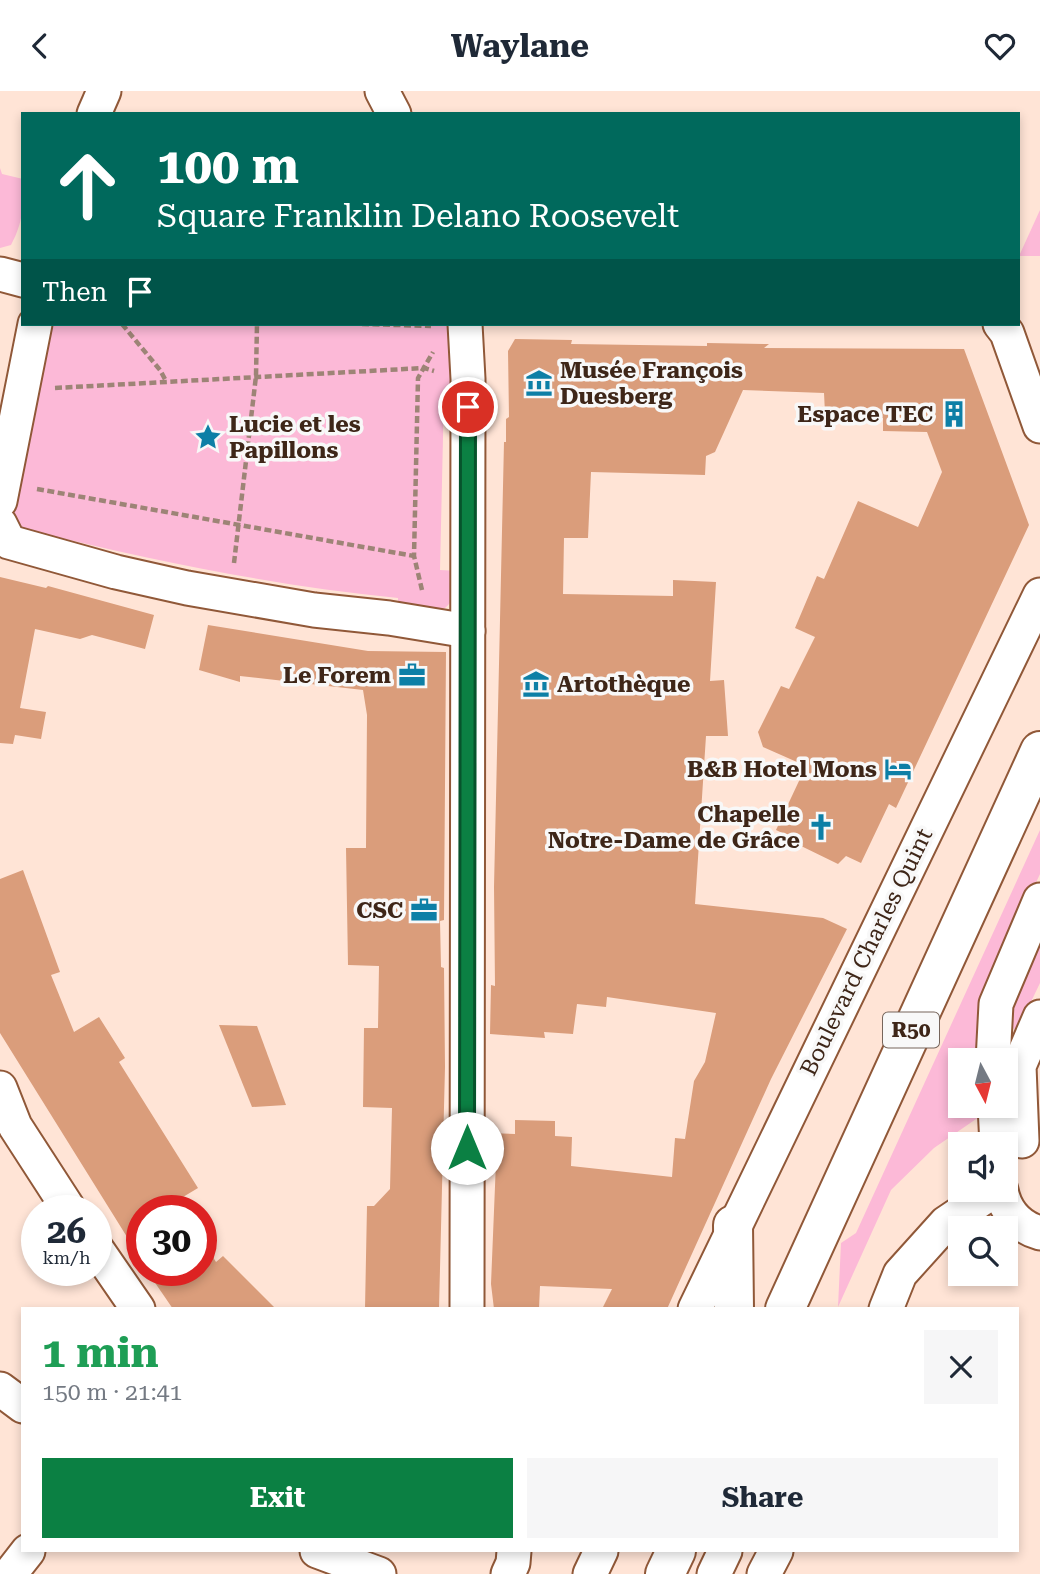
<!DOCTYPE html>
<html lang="en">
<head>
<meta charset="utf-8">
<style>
	:root { --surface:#fff; --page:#f6f6f7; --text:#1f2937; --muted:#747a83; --accent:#0b8043 }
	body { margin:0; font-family:"Roboto Serif",serif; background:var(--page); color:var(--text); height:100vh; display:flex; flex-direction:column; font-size:26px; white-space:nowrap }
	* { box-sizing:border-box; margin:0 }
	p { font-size:23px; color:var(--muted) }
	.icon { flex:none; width:38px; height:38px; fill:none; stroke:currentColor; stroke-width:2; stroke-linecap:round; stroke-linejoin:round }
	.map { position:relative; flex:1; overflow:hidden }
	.sheet { position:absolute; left:21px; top:1216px; width:998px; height:245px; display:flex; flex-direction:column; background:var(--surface); border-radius:0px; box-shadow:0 4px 10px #0003 }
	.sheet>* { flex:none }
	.banner { position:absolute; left:21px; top:21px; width:999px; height:214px; border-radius:0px; box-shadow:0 4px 10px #0003; background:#00695c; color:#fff; overflow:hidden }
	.needle { width:46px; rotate:173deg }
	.controls { position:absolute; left:948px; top:957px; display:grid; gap:14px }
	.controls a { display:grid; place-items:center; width:70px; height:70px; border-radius:0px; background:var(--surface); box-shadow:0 4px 10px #0003; font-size:35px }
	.speed { position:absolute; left:21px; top:1104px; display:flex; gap:14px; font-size:35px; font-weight:700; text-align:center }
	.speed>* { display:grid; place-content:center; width:91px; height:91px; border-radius:50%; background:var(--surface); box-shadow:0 4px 10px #0003; line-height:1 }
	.speed small { font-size:18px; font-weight:400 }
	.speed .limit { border:10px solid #d22; background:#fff; color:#111 }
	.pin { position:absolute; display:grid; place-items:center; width:60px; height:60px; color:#fff; margin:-30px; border:4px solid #fff; border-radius:50%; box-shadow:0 2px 7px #0007 }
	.me { position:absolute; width:77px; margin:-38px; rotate:0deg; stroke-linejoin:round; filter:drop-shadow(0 0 5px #0008) }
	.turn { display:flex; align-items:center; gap:24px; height:147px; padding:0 21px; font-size:32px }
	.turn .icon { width:91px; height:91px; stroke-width:2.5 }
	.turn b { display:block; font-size:49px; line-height:60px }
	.then { display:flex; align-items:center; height:66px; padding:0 21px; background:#0003; gap:14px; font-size:26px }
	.round { display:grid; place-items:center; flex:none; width:74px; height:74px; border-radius:0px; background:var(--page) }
	.overview { display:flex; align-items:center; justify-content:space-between; height:119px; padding:0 21px }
	h1 { font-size:42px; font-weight:700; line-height:52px; color:#1e9e55 }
	.button { display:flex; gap:14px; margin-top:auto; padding:14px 21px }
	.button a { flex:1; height:80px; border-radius:0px; background:var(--accent); color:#fff; font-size:28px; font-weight:700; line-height:80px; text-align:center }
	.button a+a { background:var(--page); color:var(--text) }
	header { display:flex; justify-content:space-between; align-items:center; height:91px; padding:0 21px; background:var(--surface); font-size:32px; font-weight:700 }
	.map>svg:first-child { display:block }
	.green { fill:#fcb9d7 }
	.building { fill:#da9d7b }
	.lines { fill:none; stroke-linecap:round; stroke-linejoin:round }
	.minor-casing { stroke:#905838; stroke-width:37 }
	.highway-casing { stroke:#905838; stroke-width:42 }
	.path { stroke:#9d8476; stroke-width:4.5; stroke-dasharray:7 3.5; stroke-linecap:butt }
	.minor { stroke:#fff; stroke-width:33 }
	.highway { stroke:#fff; stroke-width:38 }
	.route-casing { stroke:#07532c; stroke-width:18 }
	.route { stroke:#0b8043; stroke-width:12 }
	.labels { text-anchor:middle; stroke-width:7; stroke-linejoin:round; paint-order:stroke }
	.shield { fill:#f8f8f8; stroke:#76655b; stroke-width:2 }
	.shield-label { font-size:21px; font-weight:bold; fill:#3e2618 }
	.poi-label { font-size:23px; font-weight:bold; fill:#3e2618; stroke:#f8f8f8; text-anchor:end }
	.street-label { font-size:23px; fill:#3e2618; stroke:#f8f8f8 }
</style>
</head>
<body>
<header><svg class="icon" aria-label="back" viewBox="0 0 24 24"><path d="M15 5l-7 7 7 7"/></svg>Waylane<svg class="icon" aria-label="heart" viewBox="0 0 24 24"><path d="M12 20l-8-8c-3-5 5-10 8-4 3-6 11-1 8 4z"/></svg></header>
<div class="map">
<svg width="1040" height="1483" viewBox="0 0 1040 1483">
	<rect width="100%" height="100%" fill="#ffe4d6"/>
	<g class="green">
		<path d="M 0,77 L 2,83 L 23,88 C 23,115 24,130 11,154 L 0,157 Z"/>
		<polygon points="1040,119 1040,165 1019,165"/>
		<path d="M 46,233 L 458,233 L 461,302 L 444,302 L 440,479 L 459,480 C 452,529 441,521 398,518 L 398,507 C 276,495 156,470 36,441 L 33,452 L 23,448 L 9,422 Z"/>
		<polygon points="1040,739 1040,783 986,898 982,969 961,970 961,1015 979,1015 979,1026 934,1057 891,1099 838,1216 841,1152 856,1142"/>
		<polygon points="1040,845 1040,892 1017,940 1011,936 1007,927"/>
	</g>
	<g class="building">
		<polygon points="515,248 572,249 571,253 707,255 707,252 769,253 764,257 964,258 1029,434 896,717 889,713 861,772 846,765 838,773 797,753 799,750 776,739 806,675 763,656 758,641 781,595 789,598 815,546 795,537 817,485 824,488 858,410 918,436 942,381 927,341 883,340 883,327 825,322 824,302 743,299 715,361 706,365 705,384 591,381 588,447 564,447 563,503 673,505 673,489 716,491 710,590 724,589 728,645 706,645 695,813 823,827 847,838 771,988 667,1218 602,1218 612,1198 540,1195 539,1218 494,1218 491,1193 496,1071 486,1070 486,1042 515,1043 515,1029 555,1030 555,1045 572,1046 571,1075 672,1086 675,1047 685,1048 694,990 705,971 716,922 607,906 606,916 577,913 573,943 544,941 545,947 490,943 491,894 495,895 494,796 504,351 506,351 506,328 509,326 508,260"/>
		<polygon points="0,486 46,497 48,495 154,524 145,558 92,544 80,548 35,538 20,617 46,621 41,648 15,644 13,653 0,652"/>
		<polygon points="208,534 368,560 446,561 444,829 440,830 441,876 444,877 445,976 439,1218 365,1218 367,1115 374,1115 390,1098 392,1017 363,1016 364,937 378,937 379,875 348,874 346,757 366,757 367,624 363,599 240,585 240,591 199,579"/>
		<polygon points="23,779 60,881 51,884 74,941 99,926 125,967 119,971 198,1097 178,1109 185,1120 142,1120 142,1170 0,942 0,788"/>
		<polygon points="219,934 257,935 286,1014 252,1016"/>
		<polygon points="201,1147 216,1171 223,1165 276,1218 173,1218 147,1180 201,1180"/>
	</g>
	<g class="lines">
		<defs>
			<g id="minor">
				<polyline points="382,0 394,23"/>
				<polyline points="94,23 104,0"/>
				<polyline points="0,183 23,189"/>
				<polyline points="465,233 468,288 467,1218"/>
				<polyline points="1000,233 1007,242 1040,335"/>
				<polyline points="0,410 35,233"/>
				<polyline points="0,433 9,451 116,481 187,497 314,519 389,527 468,540"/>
				<polyline points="993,970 996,913 1040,809"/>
				<polyline points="0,997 15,1035 70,1120"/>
				<polyline points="995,1015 997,1054"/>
				<polyline points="1022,1050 1019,975 1040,926"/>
				<path d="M 1001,1099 C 1005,1120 1019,1136 1040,1142"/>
				<polyline points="96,1157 138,1218"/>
				<polyline points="695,1218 1040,504"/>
				<polyline points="886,1218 900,1183 946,1132 995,1099"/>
				<polyline points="0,1298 23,1315"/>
				<polyline points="317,1460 379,1483"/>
				<polyline points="10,1483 28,1460"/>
				<polyline points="508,1483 513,1472 514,1460"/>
				<polyline points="590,1483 601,1460"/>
				<polyline points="714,1483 725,1460"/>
				<polyline points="764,1483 776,1460"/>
			</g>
			<g id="highway">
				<polyline points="733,1134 734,1218"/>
				<polyline points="785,1218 1040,660"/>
				<polyline points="665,1483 676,1460"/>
			</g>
		</defs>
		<use href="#minor" class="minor-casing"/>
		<use href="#highway" class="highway-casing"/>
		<g class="path">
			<polyline points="122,233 160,279 166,290"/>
			<polyline points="362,233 431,235"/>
			<polyline points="55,297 424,277 434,280"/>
			<polyline points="37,398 414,465"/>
			<polyline points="234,472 256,285 257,233"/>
			<polyline points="422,499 414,465 418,287 433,261"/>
		</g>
		<use href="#minor" class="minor"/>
		<use href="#highway" class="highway"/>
	</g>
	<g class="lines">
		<defs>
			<polyline id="route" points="467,1057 468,316"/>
		</defs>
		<use href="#route" class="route-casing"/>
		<use href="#route" class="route"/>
	</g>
	<defs>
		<symbol id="museum-bare" viewBox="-9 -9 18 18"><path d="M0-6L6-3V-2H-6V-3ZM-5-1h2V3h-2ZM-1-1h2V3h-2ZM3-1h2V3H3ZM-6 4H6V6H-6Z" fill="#0d7fa6" stroke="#f8f8f8" stroke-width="2.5" paint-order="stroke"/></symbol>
		<symbol id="building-bare" viewBox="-9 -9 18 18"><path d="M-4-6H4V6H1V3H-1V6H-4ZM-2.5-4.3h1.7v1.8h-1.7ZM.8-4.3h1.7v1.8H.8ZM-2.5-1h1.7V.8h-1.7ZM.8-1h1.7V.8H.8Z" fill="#0d7fa6" stroke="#f8f8f8" stroke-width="2.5" paint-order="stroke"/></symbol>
		<symbol id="sight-bare" viewBox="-9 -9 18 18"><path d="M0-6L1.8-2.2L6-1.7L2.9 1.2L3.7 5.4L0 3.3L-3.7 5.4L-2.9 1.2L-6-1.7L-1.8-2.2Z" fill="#0d7fa6" stroke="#f8f8f8" stroke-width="2.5" paint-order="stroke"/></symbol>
		<symbol id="office-bare" viewBox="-9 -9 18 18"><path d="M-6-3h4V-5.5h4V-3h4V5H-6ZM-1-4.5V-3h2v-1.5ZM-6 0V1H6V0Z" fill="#0d7fa6" stroke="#f8f8f8" stroke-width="2.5" paint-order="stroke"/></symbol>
		<symbol id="hotel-bare" viewBox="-9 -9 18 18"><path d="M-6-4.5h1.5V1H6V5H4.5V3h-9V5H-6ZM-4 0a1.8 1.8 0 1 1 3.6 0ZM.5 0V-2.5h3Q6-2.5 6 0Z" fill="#0d7fa6" stroke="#f8f8f8" stroke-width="2.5" paint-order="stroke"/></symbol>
		<symbol id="church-bare" viewBox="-9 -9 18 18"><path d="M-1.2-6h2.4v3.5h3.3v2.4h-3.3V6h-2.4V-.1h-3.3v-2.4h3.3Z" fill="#0d7fa6" stroke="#f8f8f8" stroke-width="2.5" paint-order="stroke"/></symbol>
	</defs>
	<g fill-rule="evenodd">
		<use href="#museum-bare" x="520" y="273" width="38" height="38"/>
		<use href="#building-bare" x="935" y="304" width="38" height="38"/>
		<use href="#sight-bare" x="189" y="327" width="38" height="38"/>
		<use href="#office-bare" x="393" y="565" width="38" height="38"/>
		<use href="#museum-bare" x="517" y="574" width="38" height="38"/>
		<use href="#hotel-bare" x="879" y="659" width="38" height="38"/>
		<use href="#church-bare" x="802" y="717" width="38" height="38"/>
		<use href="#office-bare" x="405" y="800" width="38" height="38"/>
	</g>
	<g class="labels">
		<rect class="shield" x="883" y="921.5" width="56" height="35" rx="5"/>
		<g class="shield-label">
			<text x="911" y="946">R50</text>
		</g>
		<g class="poi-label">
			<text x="560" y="287" text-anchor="start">Musée François<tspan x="560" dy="26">Duesberg</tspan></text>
			<text x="933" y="331">Espace TEC</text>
			<text x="229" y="341" text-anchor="start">Lucie et les<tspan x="229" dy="26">Papillons</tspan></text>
			<text x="391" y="592">Le Forem</text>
			<text x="557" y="601" text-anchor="start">Artothèque</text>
			<text x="877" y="686">B&amp;B Hotel Mons</text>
			<text x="800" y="731">Chapelle<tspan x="800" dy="26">Notre-Dame de Grâce</tspan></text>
			<text x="403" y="827">CSC</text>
		</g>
		<g class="street-label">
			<text transform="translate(866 861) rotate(-64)" y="8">Boulevard Charles Quint</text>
		</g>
	</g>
</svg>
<div class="controls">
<a><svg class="needle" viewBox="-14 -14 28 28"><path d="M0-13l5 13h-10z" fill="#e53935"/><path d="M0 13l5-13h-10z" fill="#747a83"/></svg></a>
<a><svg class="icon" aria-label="sound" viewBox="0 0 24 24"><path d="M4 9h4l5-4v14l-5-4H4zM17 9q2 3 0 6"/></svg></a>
<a><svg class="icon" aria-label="search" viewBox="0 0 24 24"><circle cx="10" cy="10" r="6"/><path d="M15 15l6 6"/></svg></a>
</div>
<div class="speed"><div>26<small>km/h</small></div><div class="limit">30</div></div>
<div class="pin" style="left:468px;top:316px;background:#d93025"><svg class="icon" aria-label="arrive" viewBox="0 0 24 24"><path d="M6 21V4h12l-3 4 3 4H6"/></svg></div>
<svg class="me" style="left:467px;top:1057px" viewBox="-20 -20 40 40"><circle r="19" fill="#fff"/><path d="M0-13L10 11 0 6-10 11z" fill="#0b8043"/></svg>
<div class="banner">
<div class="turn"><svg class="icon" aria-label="ahead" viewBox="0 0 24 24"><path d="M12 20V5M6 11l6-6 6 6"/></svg><div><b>100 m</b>Square Franklin Delano Roosevelt</div></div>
<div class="then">Then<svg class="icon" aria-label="arrive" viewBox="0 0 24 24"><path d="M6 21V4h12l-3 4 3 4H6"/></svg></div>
</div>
<section class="sheet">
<div class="overview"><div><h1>1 min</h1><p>150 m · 21:41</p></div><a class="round"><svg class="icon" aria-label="close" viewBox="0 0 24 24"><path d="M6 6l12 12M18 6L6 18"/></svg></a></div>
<div class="button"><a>Exit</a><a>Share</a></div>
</section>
</div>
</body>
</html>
